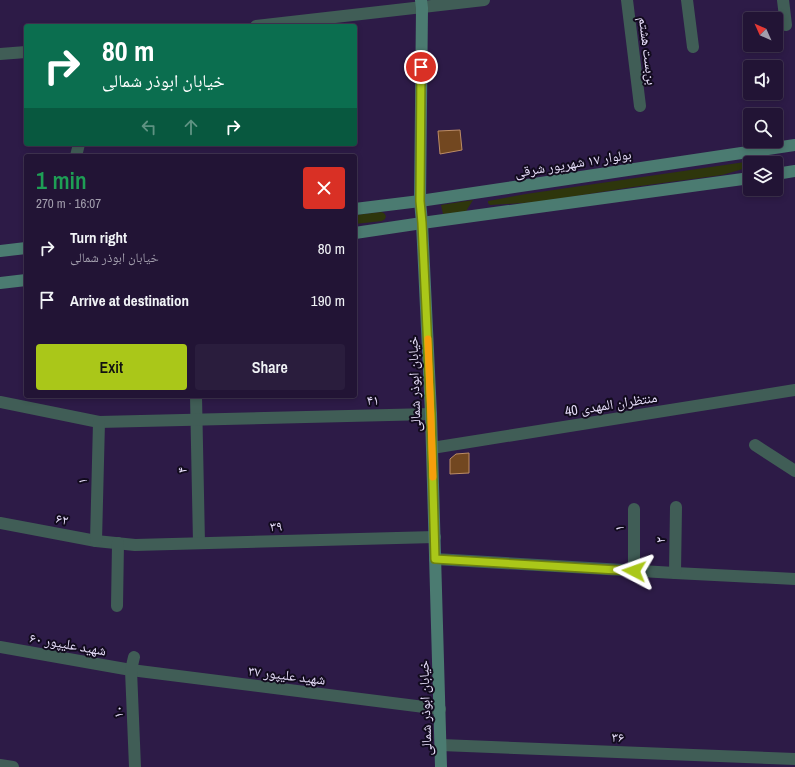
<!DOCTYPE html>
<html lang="en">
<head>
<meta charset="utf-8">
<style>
	:root { --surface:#221435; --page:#2a1d3d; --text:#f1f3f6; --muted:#a29ead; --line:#3f3350; --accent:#aac719 }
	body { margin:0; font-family:"Archivo Narrow","Noto Naskh Arabic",sans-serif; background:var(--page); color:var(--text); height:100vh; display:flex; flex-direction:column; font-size:15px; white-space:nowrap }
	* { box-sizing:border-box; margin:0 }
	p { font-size:13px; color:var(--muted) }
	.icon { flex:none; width:22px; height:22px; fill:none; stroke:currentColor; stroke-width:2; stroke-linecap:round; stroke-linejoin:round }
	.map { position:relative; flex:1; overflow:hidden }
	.side { position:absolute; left:24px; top:154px; width:333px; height:244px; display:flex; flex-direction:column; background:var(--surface); border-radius:4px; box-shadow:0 2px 6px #0003,0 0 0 1px var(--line) }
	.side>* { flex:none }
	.guide { position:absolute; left:24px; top:24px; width:333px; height:122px; border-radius:4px; box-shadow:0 2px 6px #0003,0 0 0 1px var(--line); background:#0b6e4f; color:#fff; overflow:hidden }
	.needle { width:26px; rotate:315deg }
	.controls { position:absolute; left:743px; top:12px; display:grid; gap:8px }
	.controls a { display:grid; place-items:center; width:40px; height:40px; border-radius:4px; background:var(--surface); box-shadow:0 2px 6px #0003,0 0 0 1px var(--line); font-size:20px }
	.pin { position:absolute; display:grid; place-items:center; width:34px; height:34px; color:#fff; margin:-17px; border:2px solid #fff; border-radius:50%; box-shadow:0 1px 4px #0007 }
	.me { position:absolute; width:44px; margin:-22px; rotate:274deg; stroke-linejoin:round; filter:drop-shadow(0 0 3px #0008) }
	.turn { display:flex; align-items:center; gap:14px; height:84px; padding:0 12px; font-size:18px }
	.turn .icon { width:52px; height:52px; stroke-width:2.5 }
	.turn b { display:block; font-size:28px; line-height:34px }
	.lanes { display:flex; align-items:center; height:38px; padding:0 12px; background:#0003; justify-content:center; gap:20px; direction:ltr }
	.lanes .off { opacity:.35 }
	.round { display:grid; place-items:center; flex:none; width:42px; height:42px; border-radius:4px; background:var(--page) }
	.headline { display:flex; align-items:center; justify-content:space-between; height:68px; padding:0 12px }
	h1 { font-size:24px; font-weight:600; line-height:30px; color:#1e9e55 }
	.button { display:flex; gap:8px; margin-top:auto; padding:8px 12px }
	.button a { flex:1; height:46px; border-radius:4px; background:var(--accent); color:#111; font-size:16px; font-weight:600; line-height:46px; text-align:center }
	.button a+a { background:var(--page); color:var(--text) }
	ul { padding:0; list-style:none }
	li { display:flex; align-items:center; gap:12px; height:52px; padding:0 12px }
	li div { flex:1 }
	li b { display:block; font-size:15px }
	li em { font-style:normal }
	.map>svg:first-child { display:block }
	.green { fill:#2e360c }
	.building { fill:#724720; stroke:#bc8c65 }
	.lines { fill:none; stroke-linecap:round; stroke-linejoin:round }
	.street { stroke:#405d56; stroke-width:12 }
	.secondary { stroke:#4b7b71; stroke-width:12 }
	.route-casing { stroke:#6e8110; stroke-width:10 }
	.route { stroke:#aac719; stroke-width:7 }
	.slow { stroke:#f59e0b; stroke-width:7 }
	.labels { text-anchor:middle; stroke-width:4; stroke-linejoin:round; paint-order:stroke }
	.street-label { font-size:14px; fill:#e7defa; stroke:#120b1e }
</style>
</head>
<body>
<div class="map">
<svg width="795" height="767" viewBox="0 0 795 767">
	<rect width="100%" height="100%" fill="#2d1b47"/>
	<g class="green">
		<path d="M 779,157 C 773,166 760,163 750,163 L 750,167 L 722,175 L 633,187 L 538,202 L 490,205 L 488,203 L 488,201 L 526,194 Z"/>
		<path d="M 473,200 C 471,204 468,207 466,212 L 443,214 L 441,205 Z"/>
		<polygon points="381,212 384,213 386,216 385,219 382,221 355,224 355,215"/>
	</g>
	<g class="building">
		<polygon points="460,130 462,150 440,154 438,131"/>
		<polygon points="469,453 469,473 450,474 450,459 456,454"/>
	</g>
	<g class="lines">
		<g class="street">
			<polyline points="627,0 640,106"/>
			<polyline points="687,0 693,47"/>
			<polyline points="783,0 786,25"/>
			<polyline points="256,26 484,0"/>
			<polyline points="0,54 26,52"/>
			<polyline points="76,156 79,144"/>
			<polyline points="196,396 199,543"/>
			<polyline points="0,402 99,422 431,414"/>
			<polyline points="755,445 795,471"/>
			<polyline points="432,448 795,390"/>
			<polyline points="634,509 634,571"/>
			<polyline points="0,523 96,541 135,545 435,537"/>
			<polyline points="96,541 99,422"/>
			<polyline points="435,559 675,573 795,579"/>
			<polyline points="675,573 676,507"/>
			<polyline points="117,606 118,543"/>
			<polyline points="0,647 131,670 440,709"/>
			<polyline points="134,657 131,670 135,767"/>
			<polyline points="441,745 795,759"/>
			<polyline points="0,765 13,767"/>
		</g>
		<g class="secondary">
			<polyline points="421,0 422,8 420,201 422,223 431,414 441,767"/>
			<polyline points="776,174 795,171"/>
			<polyline points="355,209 420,201 795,145"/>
			<polyline points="355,233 422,223 750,178"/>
			<polyline points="0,251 26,248"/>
			<polyline points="0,283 26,280"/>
		</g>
	</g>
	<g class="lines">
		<defs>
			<polyline id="route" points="421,67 420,201 422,223 431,414 435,559 634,571"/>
		</defs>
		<use href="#route" class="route-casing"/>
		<use href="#route" class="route"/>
		<polyline class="slow" points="428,339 433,477"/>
	</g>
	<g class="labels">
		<g class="street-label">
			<text transform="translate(648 51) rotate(83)" y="5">بن‌بست هشتم</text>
			<text transform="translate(573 163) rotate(-9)" y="5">بولوار ۱۷ شهریور شرقی</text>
			<text transform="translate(414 384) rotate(-92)" y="5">خیابان ابوذر شمالی</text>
			<text transform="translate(373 400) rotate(-1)" y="5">۴۱</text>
			<text transform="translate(611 404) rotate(-9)" y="5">منتظران المهدی 40</text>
			<text transform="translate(182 470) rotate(-92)" y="5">۴</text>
			<text transform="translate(82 481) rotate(-88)" y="5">۱</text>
			<text transform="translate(62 519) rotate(10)" y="5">۶۲</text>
			<text transform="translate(276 526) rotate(-2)" y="5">۳۹</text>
			<text transform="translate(619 528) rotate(-90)" y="5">۱</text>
			<text transform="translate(660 540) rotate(-89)" y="5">۲</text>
			<text transform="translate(68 644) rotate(10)" y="5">شهید علیپور ۶۰</text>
			<text transform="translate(287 675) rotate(7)" y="5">شهید علیپور ۳۷</text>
			<text transform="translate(425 708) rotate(-92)" y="5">خیابان ابوذر شمالی</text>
			<text transform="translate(118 712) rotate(-93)" y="5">۱۰</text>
			<text transform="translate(618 737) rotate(2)" y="5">۳۶</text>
		</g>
	</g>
</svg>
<div class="controls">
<a><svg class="needle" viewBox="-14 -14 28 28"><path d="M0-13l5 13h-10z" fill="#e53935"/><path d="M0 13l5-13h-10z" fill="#a29ead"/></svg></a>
<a><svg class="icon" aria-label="sound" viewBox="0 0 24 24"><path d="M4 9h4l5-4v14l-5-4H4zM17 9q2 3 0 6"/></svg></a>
<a><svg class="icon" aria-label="search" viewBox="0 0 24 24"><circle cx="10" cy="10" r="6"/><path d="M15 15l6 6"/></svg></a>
<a><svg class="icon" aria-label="layers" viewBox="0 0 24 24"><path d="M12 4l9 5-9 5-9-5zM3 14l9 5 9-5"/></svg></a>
</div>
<div class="pin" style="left:421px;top:67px;background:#d93025"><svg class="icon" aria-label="arrive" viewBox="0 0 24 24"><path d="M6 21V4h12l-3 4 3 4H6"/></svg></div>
<svg class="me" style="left:634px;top:571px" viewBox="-20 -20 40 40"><path d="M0-17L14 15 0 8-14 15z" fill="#aac719" stroke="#fff" stroke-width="4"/></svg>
<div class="guide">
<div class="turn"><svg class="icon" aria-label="right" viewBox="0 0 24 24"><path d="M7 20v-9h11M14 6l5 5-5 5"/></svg><div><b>80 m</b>خیابان ابوذر شمالی</div></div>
<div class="lanes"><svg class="icon off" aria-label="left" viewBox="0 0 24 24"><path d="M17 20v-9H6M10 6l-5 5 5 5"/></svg><svg class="icon off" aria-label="ahead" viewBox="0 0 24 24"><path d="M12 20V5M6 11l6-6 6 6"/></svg><svg class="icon" aria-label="right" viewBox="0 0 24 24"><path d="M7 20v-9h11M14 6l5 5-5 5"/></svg></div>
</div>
<section class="side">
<div class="headline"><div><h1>1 min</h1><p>270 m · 16:07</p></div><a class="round" style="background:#d93025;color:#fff"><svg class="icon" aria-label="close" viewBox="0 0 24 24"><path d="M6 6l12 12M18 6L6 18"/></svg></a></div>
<ul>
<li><svg class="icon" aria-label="right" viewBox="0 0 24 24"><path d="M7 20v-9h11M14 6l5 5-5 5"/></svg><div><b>Turn right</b><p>خیابان ابوذر شمالی</p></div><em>80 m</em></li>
<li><svg class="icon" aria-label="arrive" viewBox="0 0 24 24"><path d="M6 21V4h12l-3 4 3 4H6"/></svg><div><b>Arrive at destination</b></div><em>190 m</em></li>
</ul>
<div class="button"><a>Exit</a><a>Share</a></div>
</section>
</div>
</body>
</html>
